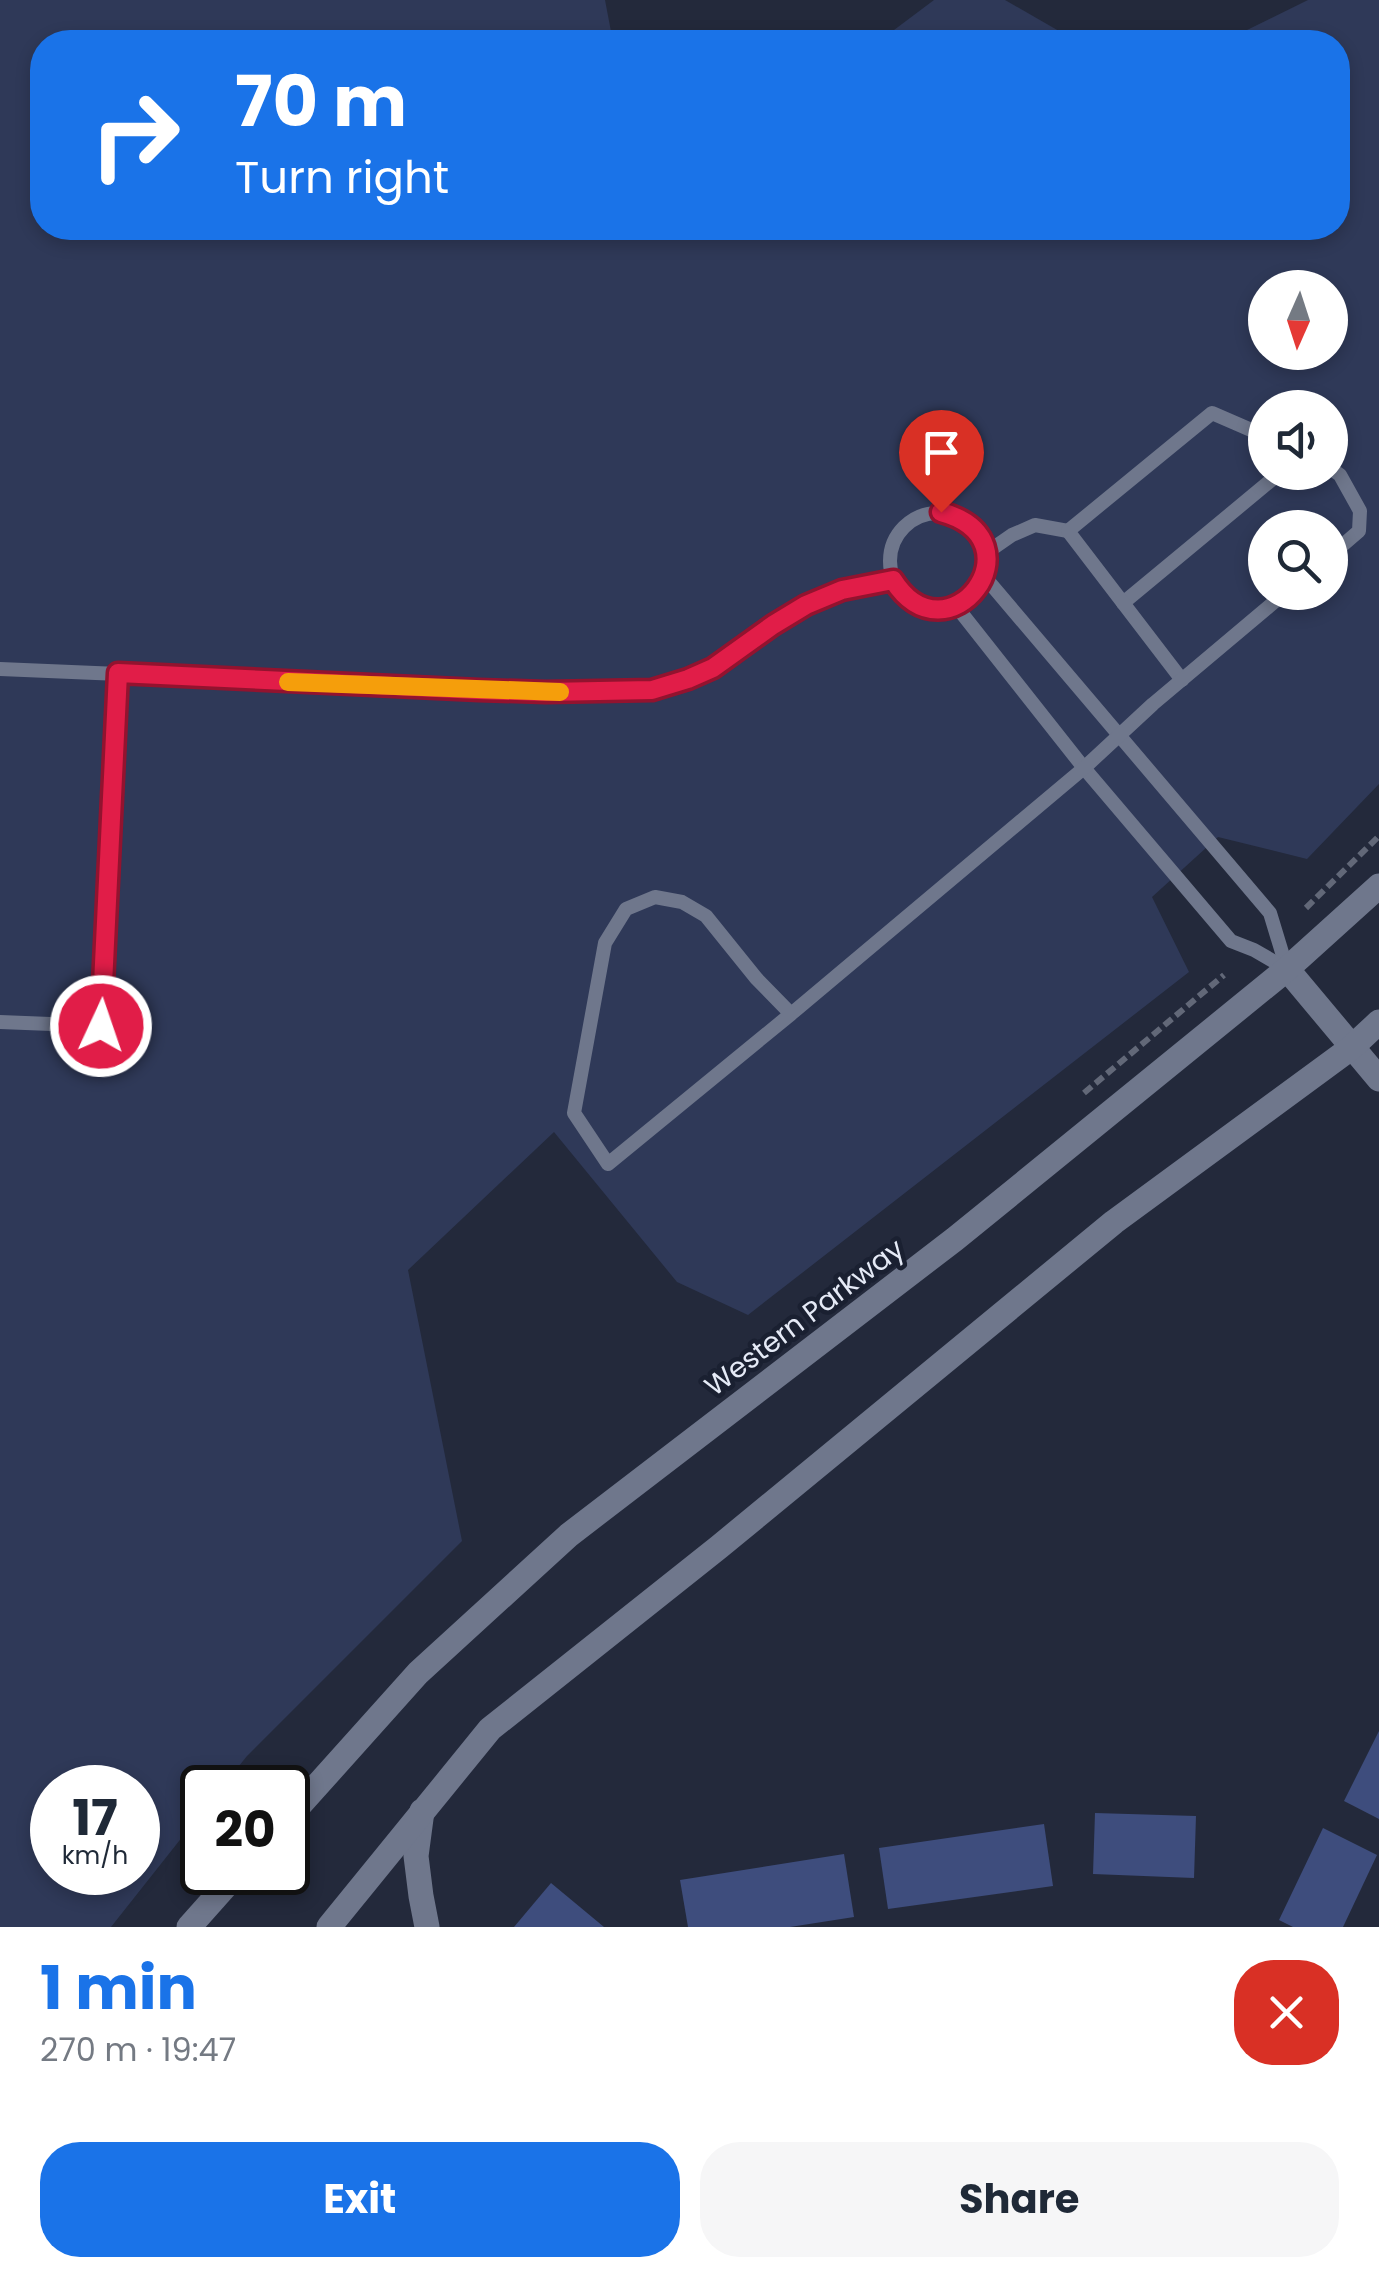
<!DOCTYPE html>
<html lang="en">
<head>
<meta charset="utf-8">
<style>
	:root { --surface:#fff; --page:#f6f6f7; --text:#1f2937; --muted:#747a83; --accent:#1a73e8 }
	body { margin:0; font-family:Poppins,sans-serif; background:var(--page); color:var(--text); height:100vh; display:flex; flex-direction:column; font-size:38px; white-space:nowrap }
	* { box-sizing:border-box; margin:0 }
	p { font-size:32px; color:var(--muted) }
	.icon { flex:none; width:55px; height:55px; fill:none; stroke:currentColor; stroke-width:2; stroke-linecap:round; stroke-linejoin:round }
	.map { position:relative; height:1927px; overflow:hidden }
	.side { display:flex; flex-direction:column; background:var(--surface); flex:1 }
	.side>* { flex:none }
	.hud { position:absolute; left:30px; top:30px; width:1320px; height:210px; border-radius:40px; box-shadow:0 5px 15px #0003; background:#1a73e8; color:#fff; overflow:hidden }
	.needle { width:65px; rotate:183deg }
	.controls { position:absolute; left:1248px; top:270px; display:grid; gap:20px }
	.controls a { display:grid; place-items:center; width:100px; height:100px; border-radius:50%; background:var(--surface); box-shadow:0 5px 15px #0003; font-size:50px }
	.speed { position:absolute; left:30px; top:1765px; display:flex; gap:20px; font-size:50px; font-weight:700; text-align:center }
	.speed>* { display:grid; place-content:center; width:130px; height:130px; border-radius:50%; background:var(--surface); box-shadow:0 5px 15px #0003; line-height:1 }
	.speed small { font-size:25px; font-weight:400 }
	.speed .limit { border:5px solid #111; border-radius:15px; background:#fff; color:#111 }
	.pin { position:absolute; display:grid; place-items:center; width:85px; height:85px; color:#fff; margin:-102px -42px; border-radius:50% 50% 50% 0; rotate:-45deg; box-shadow:0 0 10px #0007 }
	.pin .icon { rotate:45deg }
	.me { position:absolute; width:110px; margin:-55px; rotate:3deg; stroke-linejoin:round; filter:drop-shadow(0 0 8px #0008) }
	.turn { display:flex; align-items:center; gap:35px; height:210px; padding:0 40px; font-size:45px }
	.turn .icon { width:130px; height:130px; stroke-width:2.5 }
	.turn b { display:block; font-size:70px; line-height:85px }
	.round { display:grid; place-items:center; flex:none; width:105px; height:105px; border-radius:40px; background:var(--page) }
	.headline { display:flex; align-items:center; justify-content:space-between; height:170px; padding:0 40px }
	h1 { font-size:60px; font-weight:700; line-height:75px; color:var(--accent) }
	.primary-button { display:flex; gap:20px; margin-top:auto; padding:20px 40px }
	.primary-button a { flex:1; height:115px; border-radius:40px; background:var(--accent); color:#fff; font-size:40px; font-weight:700; line-height:115px; text-align:center }
	.primary-button a+a { background:var(--page); color:var(--text) }
	.map>svg:first-child { display:block }
	.green { fill:#2f3958; fill-rule:evenodd }
	.building { fill:#3e4d7d }
	.lines { fill:none; stroke-linecap:round; stroke-linejoin:round }
	.path { stroke:#626878; stroke-width:6; stroke-dasharray:10 5; stroke-linecap:butt }
	.lane { stroke:#6f778c; stroke-width:14 }
	.street { stroke:#6f778c; stroke-width:25 }
	.secondary { stroke:#6f778c; stroke-width:25 }
	.route-casing { stroke:#92132f; stroke-width:25 }
	.route { stroke:#e11d48; stroke-width:18 }
	.slow { stroke:#f59e0b; stroke-width:18 }
	.labels { text-anchor:middle; stroke-width:9; stroke-linejoin:round; paint-order:stroke }
	.street-label { font-size:28px; fill:#e5eaf6; stroke:#1a2031 }
</style>
</head>
<body>
<div class="map">
<svg width="1379" height="1927" viewBox="0 0 1379 1927">
	<rect width="100%" height="100%" fill="#23293b"/>
	<g class="green">
		<path d="M 0,0 L 605,0 L 613,42 L 42,42 L 42,228 L 1338,228 L 1338,42 L 1156,42 L 1247,30 L 1308,0 L 1379,0 L 1379,784 L 1307,859 L 1218,837 L 1152,897 L 1189,972 L 748,1315 L 677,1282 L 554,1132 L 408,1270 L 462,1541 L 247,1756 L 222,1787 L 202,1788 L 202,1812 L 111,1927 L 0,1927 ZM 1265,288 L 1330,288 L 1330,352 L 1265,352 ZM 1265,408 L 1330,408 L 1330,472 L 1265,472 ZM 1265,528 L 1330,528 L 1330,592 L 1265,592 ZM 52,1788 L 138,1788 L 138,1872 L 52,1872 Z"/>
		<polygon points="934,0 1005,0 1078,42 878,42"/>
	</g>
	<g class="building">
		<polygon points="1379,1731 1379,1819 1344,1801"/>
		<polygon points="1095,1813 1196,1816 1194,1878 1093,1874"/>
		<polygon points="1044,1824 1053,1886 888,1909 879,1848"/>
		<polygon points="1323,1828 1377,1855 1343,1927 1293,1927 1279,1920"/>
		<polygon points="844,1854 854,1917 790,1927 688,1927 680,1880"/>
		<polygon points="551,1883 604,1927 514,1927"/>
	</g>
	<g class="lines">
		<g class="path">
			<polyline points="1306,908 1379,836"/>
			<polyline points="1084,1093 1224,975"/>
		</g>
		<g class="lane">
			<polyline points="1330,468 1340,475 1360,511 1359,531 1330,556"/>
			<circle cx="938" cy="561" r="48"/>
			<polyline points="986,553 1012,535 1035,525 1068,531"/>
			<polyline points="984,576 1270,913 1287,969"/>
			<polyline points="1123,603 1281,472"/>
			<polyline points="956,606 1084,768 1231,941 1254,950 1287,969"/>
			<polyline points="0,669 546,692 652,690 688,679 713,667 773,625 806,605 842,591 893,580"/>
			<polyline points="1182,680 1068,531 1212,413 1265,436"/>
			<polyline points="791,1014 608,1164 574,1113 605,943 626,909 655,897 682,902 706,916 756,978 791,1014 1084,768 1153,704 1286,592"/>
			<polyline points="0,1022 101,1026 118,673"/>
		</g>
		<polyline class="street" points="422,1811 416,1856 421,1896 427,1927"/>
		<g class="secondary">
			<polyline points="1287,969 1379,1079"/>
			<polyline points="288,1818 418,1673 569,1535 955,1239 1287,969 1379,886"/>
			<polyline points="189,1927 238,1872"/>
			<polyline points="329,1927 490,1729 719,1547 1114,1222 1351,1048 1379,1022"/>
		</g>
	</g>
	<g class="lines">
		<defs>
			<path id="route" d="M 101,1026 L 118,673 L 479,690 L 546,692 L 652,690 L 688,679 L 713,668 L 773,625 L 806,605 L 842,590 L 893,580 C 948,666 1044,540 941,512"/>
		</defs>
		<use href="#route" class="route-casing"/>
		<use href="#route" class="route"/>
		<polyline class="slow" points="288,682 560,692"/>
	</g>
	<g class="labels">
		<g class="street-label">
			<text transform="translate(804 1317) rotate(-37)" y="10">Western Parkway</text>
		</g>
	</g>
</svg>
<div class="controls">
<a><svg class="needle" viewBox="-14 -14 28 28"><path d="M0-13l5 13h-10z" fill="#e53935"/><path d="M0 13l5-13h-10z" fill="#747a83"/></svg></a>
<a><svg class="icon" aria-label="sound" viewBox="0 0 24 24"><path d="M4 9h4l5-4v14l-5-4H4zM17 9q2 3 0 6"/></svg></a>
<a><svg class="icon" aria-label="search" viewBox="0 0 24 24"><circle cx="10" cy="10" r="6"/><path d="M15 15l6 6"/></svg></a>
</div>
<div class="speed"><div>17<small>km/h</small></div><div class="limit">20</div></div>
<div class="pin" style="left:941px;top:512px;background:#d93025"><svg class="icon" aria-label="arrive" viewBox="0 0 24 24"><path d="M6 21V4h12l-3 4 3 4H6"/></svg></div>
<svg class="me" style="left:101px;top:1026px" viewBox="-20 -20 40 40"><circle r="17" fill="#e11d48" stroke="#fff" stroke-width="3"/><path d="M0-11L8 9 0 5-8 9z" fill="#fff"/></svg>
<div class="hud">
<div class="turn"><svg class="icon" aria-label="right" viewBox="0 0 24 24"><path d="M7 20v-9h11M14 6l5 5-5 5"/></svg><div><b>70 m</b>Turn right</div></div>
</div>
</div>
<section class="side">
<div class="headline"><div><h1>1 min</h1><p>270 m · 19:47</p></div><a class="round" style="background:#d93025;color:#fff"><svg class="icon" aria-label="close" viewBox="0 0 24 24"><path d="M6 6l12 12M18 6L6 18"/></svg></a></div>
<div class="primary-button"><a>Exit</a><a>Share</a></div>
</section>
</body>
</html>
